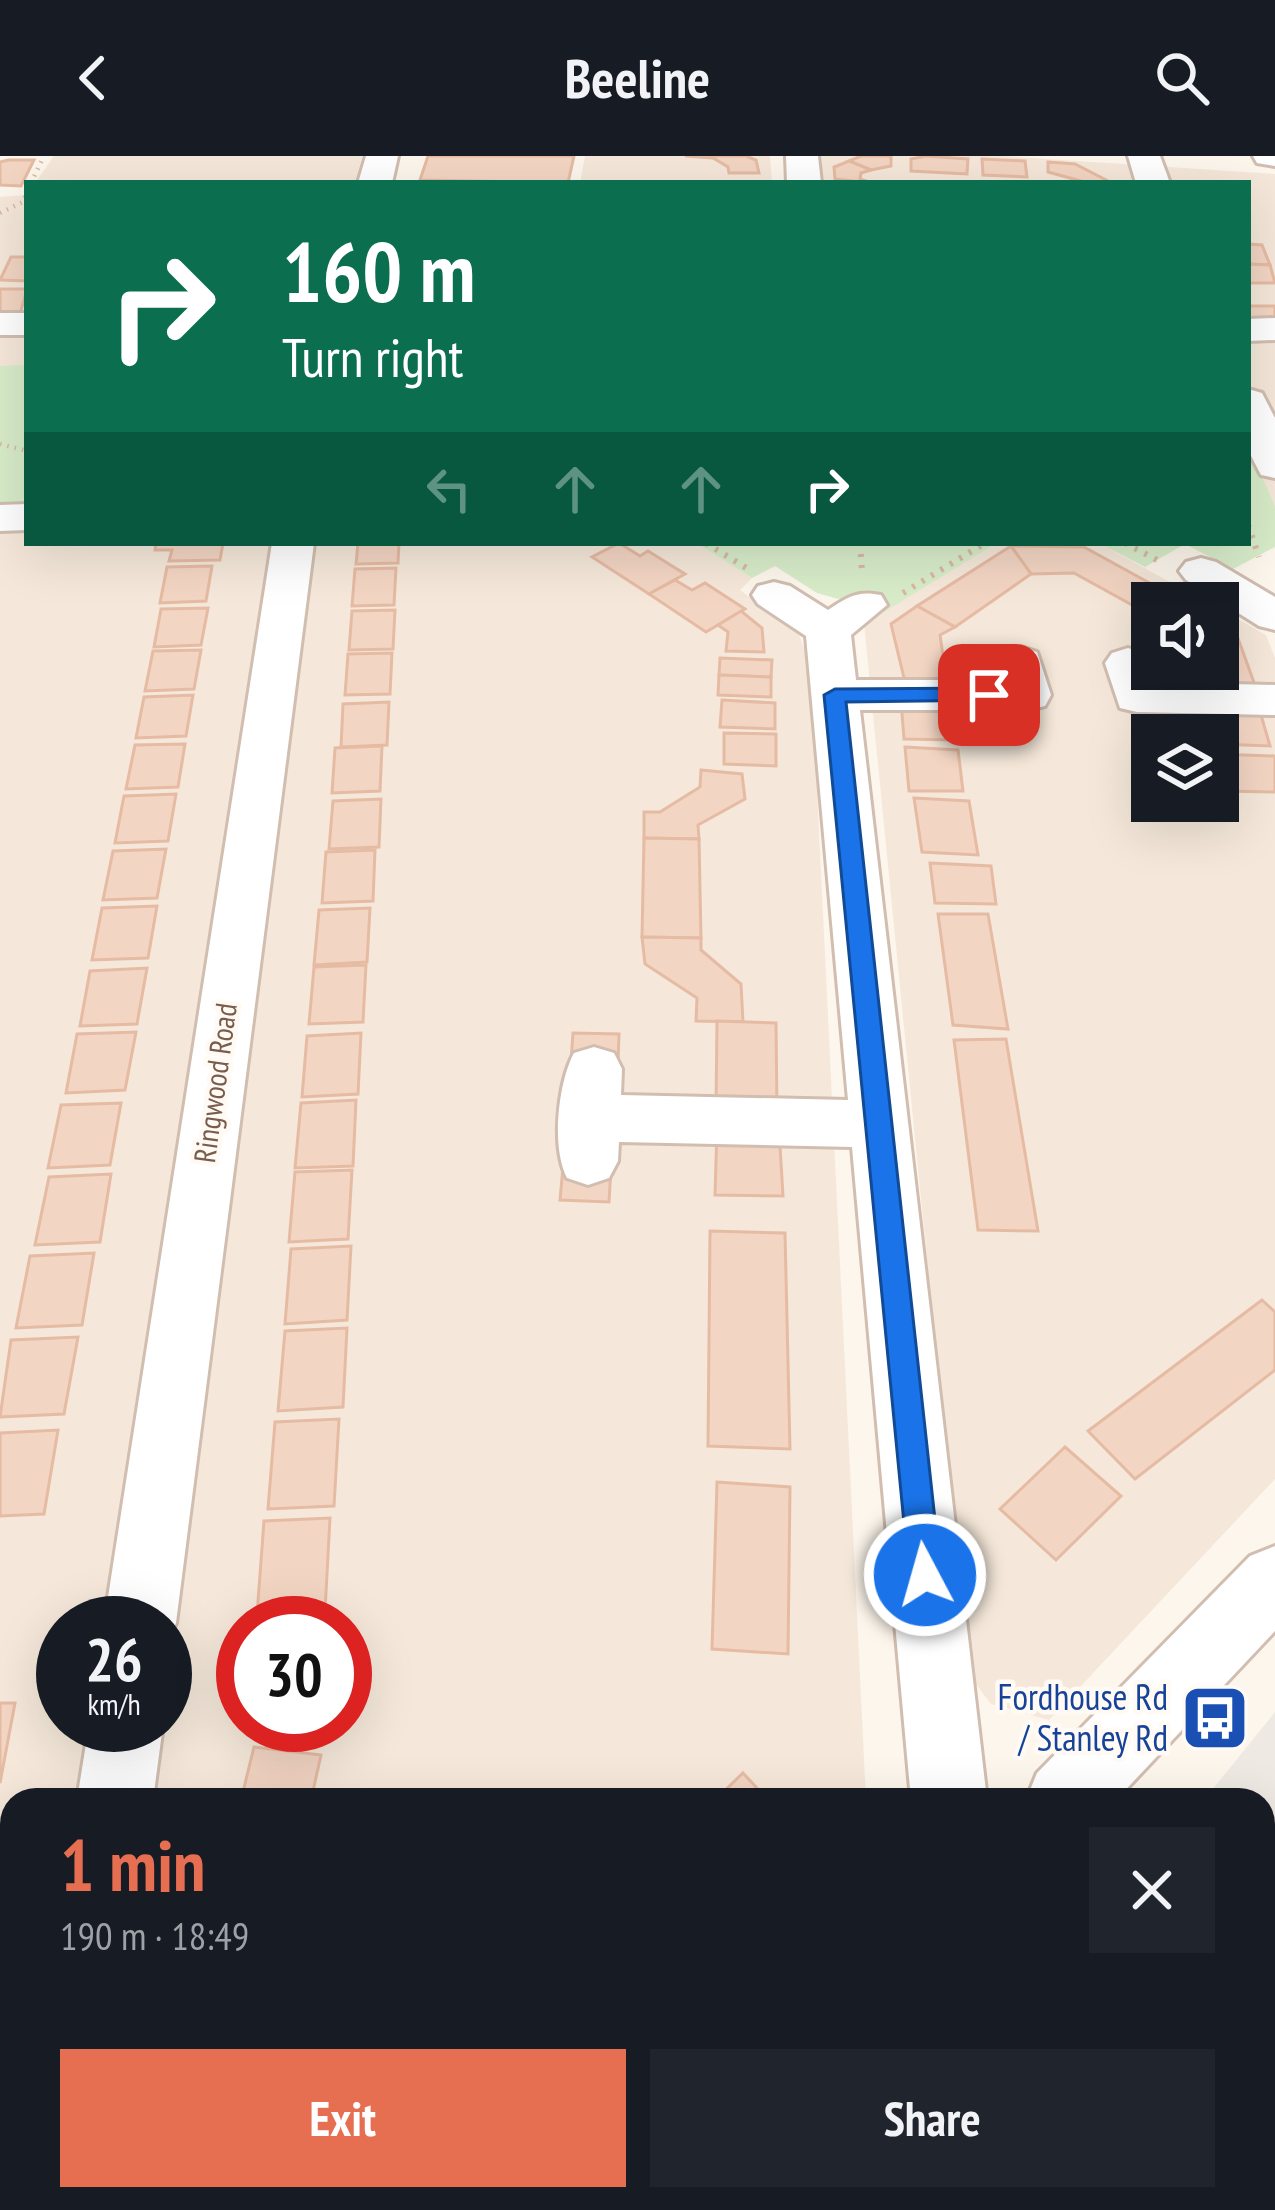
<!DOCTYPE html>
<html lang="en">
<head>
<meta charset="utf-8">
<style>
	:root { --surface:#171b24; --page:#20242c; --text:#f1f3f6; --muted:#9ea1a6; --accent:#e76f51 }
	body { margin:0; font-family:"PT Sans Narrow",sans-serif; background:var(--page); color:var(--text); height:100vh; display:flex; flex-direction:column; font-size:45px; white-space:nowrap }
	* { box-sizing:border-box; margin:0 }
	p { font-size:39px; color:var(--muted) }
	.icon { flex:none; width:66px; height:66px; fill:none; stroke:currentColor; stroke-width:2; stroke-linecap:round; stroke-linejoin:round }
	.map { position:relative; flex:1; overflow:hidden }
	.details { position:absolute; left:0px; top:1632px; width:1275px; height:423px; display:flex; flex-direction:column; background:var(--surface); border-radius:36px 36px 0 0; box-shadow:0 12px 48px #0002 }
	.details>* { flex:none }
	.banner { position:absolute; left:24px; top:24px; width:1227px; height:366px; border-radius:0px; box-shadow:0 12px 48px #0002; background:#0b6e4f; color:#fff; overflow:hidden }
	.controls { position:absolute; left:1131px; top:426px; display:grid; gap:24px }
	.controls a { display:grid; place-items:center; width:108px; height:108px; border-radius:0px; background:var(--surface); box-shadow:0 12px 48px #0002; font-size:60px }
	.speed { position:absolute; left:36px; top:1440px; display:flex; gap:24px; font-size:60px; font-weight:700; text-align:center }
	.speed>* { display:grid; place-content:center; width:156px; height:156px; border-radius:50%; background:var(--surface); box-shadow:0 12px 48px #0002; line-height:1 }
	.speed small { font-size:30px; font-weight:400 }
	.speed .limit { border:18px solid #d22; background:#fff; color:#111 }
	.pin { position:absolute; display:grid; place-items:center; width:102px; height:102px; color:#fff; margin:-51px; border-radius:24px; box-shadow:0 6px 18px #0006 }
	.me { position:absolute; width:132px; margin:-66px; rotate:354deg; stroke-linejoin:round; filter:drop-shadow(0 0 9px #0008) }
	.turn { display:flex; align-items:center; gap:42px; height:252px; padding:0 60px; font-size:54px }
	.turn .icon { width:156px; height:156px; stroke-width:2.5 }
	.turn b { display:block; font-size:84px; line-height:102px }
	.lanes { display:flex; align-items:center; height:114px; padding:0 60px; background:#0003; justify-content:center; gap:60px; direction:ltr }
	.lanes .off { opacity:.35 }
	.round { display:grid; place-items:center; flex:none; width:126px; height:126px; border-radius:0px; background:var(--page) }
	.head { display:flex; align-items:center; justify-content:space-between; height:204px; padding:0 60px }
	h1 { font-size:72px; font-weight:700; line-height:90px; color:var(--accent) }
	.primary-button { display:flex; gap:24px; margin-top:auto; padding:24px 60px }
	.primary-button a { flex:1; height:138px; border-radius:0px; background:var(--accent); color:#fff; font-size:48px; font-weight:700; line-height:138px; text-align:center }
	.primary-button a+a { background:var(--page); color:var(--text) }
	header { display:flex; justify-content:space-between; align-items:center; height:156px; padding:0 60px; background:var(--surface); font-size:54px; font-weight:700 }
	.map>svg:first-child { display:block }
	.residential { fill:#f5e8da; fill-rule:evenodd }
	.industrial { fill:#efe9e4 }
	.green { fill:#d8ecc9 }
	.building { fill:#f3d5c3; stroke:#e6bba3; stroke-width:3 }
	.lines { fill:none; stroke-linecap:round; stroke-linejoin:round }
	.minor-casing { stroke:#d1beb0; stroke-width:6 }
	.path-far1 { stroke:#d9b8a5; stroke-width:4.5; stroke-dasharray:1.5 6; stroke-linecap:butt }
	.path { stroke:#d9b8a5; stroke-width:6; stroke-dasharray:3 8; stroke-linecap:butt }
	.minor { fill:#fff; fill-rule:evenodd }
	.route { fill:#1a73e8; stroke:#114b97; stroke-width:3 }
	.labels { text-anchor:middle; stroke-width:9; stroke-linejoin:round; paint-order:stroke }
	.street-label { font-size:30px; fill:#7a5c4d; stroke:#fffaf3 }
	.near-transit-label { font-size:36px; fill:#164399; stroke:#fffaf3; text-anchor:end }
</style>
</head>
<body>
<header><svg class="icon" aria-label="back" viewBox="0 0 24 24"><path d="M15 5l-7 7 7 7"/></svg>Beeline<svg class="icon" aria-label="search" viewBox="0 0 24 24"><circle cx="10" cy="10" r="6"/><path d="M15 15l6 6"/></svg></header>
<div class="map">
<svg width="1275" height="2054" viewBox="0 0 1275 2054">
	<rect width="100%" height="100%" fill="#fdf6ec"/>
	<g class="residential">
		<polygon points="54,0 362,0 356,26 364,27 35,27"/>
		<polygon points="585,0 770,0 772,27 580,27"/>
		<polygon points="820,0 1002,0 1275,18 1275,350 1248,288 1248,27 822,27"/>
		<path d="M 27,39 L 27,387 L 696,387 L 752,422 L 740,434 L 798,476 L 811,510 L 866,1644 L 12,1644 L 12,2043 L 599,2043 L 589,2054 L 0,2054 L 0,41 ZM 63,1467 L 165,1467 L 165,1569 L 63,1569 ZM 243,1467 L 345,1467 L 345,1569 L 243,1569 Z"/>
		<path d="M 997,387 L 1099,387 L 1208,447 L 1152,447 L 1152,513 L 1218,513 L 1218,452 L 1266,479 L 1275,502 L 1275,1323 L 1049,1564 L 991,1548 L 968,1518 L 864,467 ZM 1152,579 L 1218,579 L 1218,645 L 1152,645 Z"/>
	</g>
	<polygon class="industrial" points="1275,1556 1275,2054 873,2054 882,2043 1263,2043 1263,1644 1204,1644"/>
	<g class="green">
		<polygon points="27,209 27,351 0,350 0,210"/>
		<polygon points="1248,288 1275,350 1275,391 1233,413 1185,388 1145,411 1099,387 1248,387"/>
		<polygon points="696,387 997,387 884,456 817,437 775,410 752,422"/>
	</g>
	<g class="building">
		<polygon points="428,0 574,0 568,27 420,24"/>
		<polygon points="685,0 746,0 756,4 759,17 729,17 728,11 713,2"/>
		<polygon points="861,0 891,0 891,10 871,14 849,5"/>
		<polygon points="926,0 968,3 967,18 911,15 911,3"/>
		<polygon points="982,3 1025,5 1027,21 983,19"/>
		<polygon points="8,4 34,4 21,30 0,29 0,6"/>
		<polygon points="849,5 871,14 861,17 860,23 872,27 835,23 834,11"/>
		<polygon points="1048,6 1075,8 1112,27 1088,27 1048,16"/>
		<polygon points="1248,88 1262,89 1270,109 1248,108"/>
		<polygon points="11,101 27,101 27,125 0,124"/>
		<polygon points="1248,108 1270,109 1275,127 1248,127"/>
		<polygon points="0,133 27,133 20,158 0,158"/>
		<rect x="1248" y="150" width="27" height="19"/>
		<polygon points="156,387 184,388 223,387 220,404 169,405 172,394 155,394"/>
		<polygon points="358,387 399,387 398,407 356,408"/>
		<polygon points="619,387 640,400 648,395 685,418 649,438 592,401"/>
		<polygon points="1011,390 1084,391 1186,447 1152,447 1152,460 1074,417 1031,418"/>
		<polygon points="1011,390 1031,418 955,471 917,450"/>
		<polygon points="212,410 206,445 160,447 167,411"/>
		<polygon points="396,412 394,449 352,450 355,413"/>
		<polygon points="675,424 692,434 705,427 745,453 706,476 649,438"/>
		<polygon points="917,450 955,471 940,479 947,527 905,526 891,468"/>
		<polygon points="208,452 201,489 154,491 161,453"/>
		<polygon points="395,454 393,493 349,494 352,455"/>
		<polygon points="741,455 762,472 764,496 726,495 728,476 718,469"/>
		<polygon points="1218,464 1235,474 1256,532 1207,532 1202,513 1218,513"/>
		<polygon points="201,494 194,533 145,535 153,495"/>
		<polygon points="392,497 390,538 345,539 348,498"/>
		<polygon points="720,502 772,504 771,521 719,519"/>
		<polygon points="719,519 771,521 771,541 718,539"/>
		<polygon points="193,539 186,580 136,582 144,541"/>
		<polygon points="1201,543 1257,545 1270,590 1218,588 1218,579 1210,579"/>
		<polygon points="722,544 775,547 775,573 720,571"/>
		<polygon points="901,545 953,546 957,584 904,583"/>
		<polygon points="389,546 387,589 341,591 343,548"/>
		<polygon points="724,577 776,578 776,610 724,608"/>
		<polygon points="185,588 178,631 126,633 135,589"/>
		<polygon points="382,590 380,635 332,637 335,592"/>
		<polygon points="905,591 958,594 963,635 909,635"/>
		<polygon points="1218,598 1275,600 1275,636 1224,635"/>
		<polygon points="701,614 742,618 745,643 698,669 699,683 644,682 644,656 660,656 700,631"/>
		<polygon points="176,638 168,685 115,687 124,640"/>
		<polygon points="914,642 969,645 978,699 922,696"/>
		<polygon points="381,643 379,691 329,693 333,645"/>
		<polygon points="644,682 699,683 701,782 642,781"/>
		<polygon points="166,693 157,742 103,744 113,695"/>
		<polygon points="375,694 373,745 322,747 326,696"/>
		<polygon points="930,707 991,710 996,748 935,747"/>
		<polygon points="157,750 148,802 92,804 102,752"/>
		<polygon points="370,752 367,806 314,809 319,754"/>
		<polygon points="938,758 988,758 1008,873 953,869"/>
		<polygon points="642,781 701,782 701,794 741,828 743,866 696,865 697,842 645,808"/>
		<polygon points="366,809 363,866 309,868 314,811"/>
		<polygon points="147,812 137,868 80,870 90,815"/>
		<polygon points="717,865 776,867 777,954 716,952"/>
		<polygon points="136,876 125,934 66,937 77,878"/>
		<polygon points="361,877 358,938 302,941 307,880"/>
		<polygon points="573,877 619,878 618,908 571,906"/>
		<polygon points="1006,883 1038,1075 978,1074 954,884"/>
		<polygon points="356,944 353,1010 295,1012 301,947"/>
		<polygon points="121,947 110,1009 48,1012 61,949"/>
		<polygon points="717,971 779,973 783,1040 715,1039"/>
		<polygon points="563,1011 611,1012 609,1046 560,1044"/>
		<polygon points="352,1014 348,1083 289,1086 295,1016"/>
		<polygon points="111,1018 100,1086 35,1089 49,1021"/>
		<polygon points="710,1075 785,1077 790,1293 708,1290"/>
		<polygon points="351,1090 347,1164 285,1168 291,1093"/>
		<polygon points="94,1097 82,1169 16,1172 30,1100"/>
		<polygon points="1262,1144 1275,1156 1275,1214 1135,1323 1088,1275"/>
		<polygon points="347,1172 343,1251 278,1255 285,1175"/>
		<polygon points="78,1181 64,1258 0,1261 11,1184"/>
		<polygon points="339,1263 334,1350 268,1353 275,1266"/>
		<polygon points="58,1274 44,1358 0,1360 0,1277"/>
		<polygon points="1065,1291 1121,1340 1056,1404 1000,1353"/>
		<polygon points="717,1326 790,1331 788,1498 712,1493"/>
		<polygon points="330,1362 325,1455 257,1459 264,1365"/>
		<polygon points="0,1547 15,1547 0,1627"/>
		<polygon points="254,1591 321,1599 311,1644 241,1644"/>
		<polygon points="743,1617 768,1644 715,1644"/>
		<polygon points="1275,1748 1275,2054 1238,2054 1233,2043 1263,2043 1263,1753"/>
		<polygon points="331,2043 474,2043 462,2054 338,2054"/>
	</g>
	<g class="lines">
		<defs>
			<g id="minor">
				<polygon points="366,0 398,0 392,27 358,27"/>
				<polygon points="786,0 818,0 821,27 787,27"/>
				<polygon points="1128,0 1160,0 1170,27 1136,27"/>
				<polygon points="1253,0 1275,0 1275,10 1257,7"/>
				<rect x="0" y="157" width="27" height="22"/>
				<polygon points="1275,162 1275,184 1248,185 1248,163"/>
				<polygon points="1248,233 1262,237 1275,262 1275,322 1261,319 1248,294"/>
				<polygon points="27,348 27,374 0,375 0,349"/>
				<polygon points="272,387 314,387 176,1467 165,1492 165,1467 104,1467"/>
				<polygon points="1201,402 1216,406 1275,441 1275,474 1259,470 1186,424 1179,415 1186,406"/>
				<path d="M 774,426 L 790,430 L 828,454 C 847,441 858,434 881,439 L 887,449 L 851,479 L 856,524 L 1002,524 L 998,506 L 1005,496 L 1021,491 L 1037,496 L 1051,539 L 1045,550 L 1028,554 L 860,554 L 987,1644 L 911,1644 L 852,991 L 619,986 L 618,1005 L 609,1022 L 588,1029 L 567,1022 C 551,992 558,927 574,897 L 594,891 L 614,897 L 622,913 L 621,939 L 848,944 L 806,480 L 758,448 L 752,439 L 758,430 Z"/>
				<polygon points="1128,492 1144,497 1156,526 1275,529 1275,559 1137,556 1120,552 1105,507 1112,497"/>
				<polygon points="1275,1390 1275,1475 1116,1644 1026,1644 1037,1617 1250,1400"/>
				<polygon points="89,1569 163,1569 153,1644 77,1644"/>
				<polygon points="12,1701 12,1781 0,1782 0,1702"/>
				<polygon points="672,2043 764,2043 759,2054 667,2054"/>
			</g>
		</defs>
		<use href="#minor" class="minor-casing"/>
		<g class="path-far1">
			<polyline points="31,27 44,0"/>
			<polyline points="0,57 23,46 27,36"/>
			<polyline points="0,288 27,295"/>
		</g>
		<g class="path">
			<polyline points="1248,369 1259,401"/>
			<polyline points="706,387 748,413"/>
			<polyline points="860,387 862,415"/>
			<polyline points="1125,387 1161,406"/>
			<polyline points="903,437 985,387"/>
		</g>
		<use href="#minor" class="minor"/>
	</g>
	<polygon class="route" points="989,532 996,534 996,544 846,546 941,1419 937,1430 925,1434 914,1430 909,1419 824,539 835,533"/>
	<defs>
		<symbol id="bus-square" viewBox="-11 -11 22 22"><rect x="-9" y="-9" width="18" height="18" rx="4" fill="#1a4fb4" stroke="#fffaf3"/><path d="M-5-6H5V4H4V6H2V4H-2V6H-4V4H-5ZM-3.5-4V0h7V-4ZM-3.5 1.2v1.5H-2V1.2ZM2 1.2v1.5H3.5V1.2Z" fill="#fff"/></symbol>
	</defs>
	<g fill-rule="evenodd">
		<use href="#bus-square" x="1177" y="1524" width="76" height="76"/>
	</g>
	<g class="labels">
		<g class="street-label">
			<text transform="translate(216 927) rotate(-82)" y="10">Ringwood Road</text>
		</g>
		<g class="near-transit-label">
			<text x="1168" y="1554">Fordhouse Rd<tspan x="1168" dy="41">/ Stanley Rd</tspan></text>
		</g>
	</g>
</svg>
<div class="controls">
<a><svg class="icon" aria-label="sound" viewBox="0 0 24 24"><path d="M4 9h4l5-4v14l-5-4H4zM17 9q2 3 0 6"/></svg></a>
<a><svg class="icon" aria-label="layers" viewBox="0 0 24 24"><path d="M12 4l9 5-9 5-9-5zM3 14l9 5 9-5"/></svg></a>
</div>
<div class="speed"><div>26<small>km/h</small></div><div class="limit">30</div></div>
<div class="pin" style="left:989px;top:539px;background:#d93025"><svg class="icon" aria-label="arrive" viewBox="0 0 24 24"><path d="M6 21V4h12l-3 4 3 4H6"/></svg></div>
<svg class="me" style="left:925px;top:1419px" viewBox="-20 -20 40 40"><circle r="17" fill="#1a73e8" stroke="#fff" stroke-width="3"/><path d="M0-11L8 9 0 5-8 9z" fill="#fff"/></svg>
<div class="banner">
<div class="turn"><svg class="icon" aria-label="right" viewBox="0 0 24 24"><path d="M7 20v-9h11M14 6l5 5-5 5"/></svg><div><b>160 m</b>Turn right</div></div>
<div class="lanes"><svg class="icon off" aria-label="left" viewBox="0 0 24 24"><path d="M17 20v-9H6M10 6l-5 5 5 5"/></svg><svg class="icon off" aria-label="ahead" viewBox="0 0 24 24"><path d="M12 20V5M6 11l6-6 6 6"/></svg><svg class="icon off" aria-label="ahead" viewBox="0 0 24 24"><path d="M12 20V5M6 11l6-6 6 6"/></svg><svg class="icon" aria-label="right" viewBox="0 0 24 24"><path d="M7 20v-9h11M14 6l5 5-5 5"/></svg></div>
</div>
<section class="details">
<div class="head"><div><h1>1 min</h1><p>190 m · 18:49</p></div><a class="round"><svg class="icon" aria-label="close" viewBox="0 0 24 24"><path d="M6 6l12 12M18 6L6 18"/></svg></a></div>
<div class="primary-button"><a>Exit</a><a>Share</a></div>
</section>
</div>
</body>
</html>
